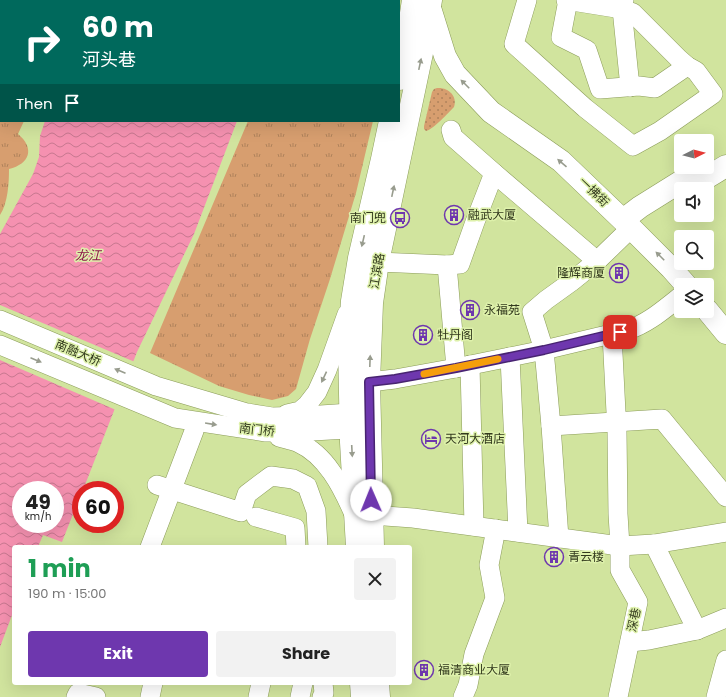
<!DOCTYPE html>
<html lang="en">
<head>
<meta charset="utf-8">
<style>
	:root { --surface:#fff; --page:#f2f2f2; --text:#222; --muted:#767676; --accent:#6e37ae }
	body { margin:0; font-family:Poppins,"Noto Sans SC",sans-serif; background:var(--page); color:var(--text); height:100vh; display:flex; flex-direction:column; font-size:15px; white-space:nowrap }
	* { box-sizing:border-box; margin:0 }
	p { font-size:13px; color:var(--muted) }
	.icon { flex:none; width:22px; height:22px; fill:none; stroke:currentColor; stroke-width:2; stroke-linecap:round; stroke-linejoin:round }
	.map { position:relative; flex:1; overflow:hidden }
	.sheet { position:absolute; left:12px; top:545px; width:400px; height:140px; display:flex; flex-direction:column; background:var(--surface); border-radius:4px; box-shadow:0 4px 16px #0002 }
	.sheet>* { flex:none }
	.hud { position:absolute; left:0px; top:0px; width:400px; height:122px; box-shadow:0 4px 16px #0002; background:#00695c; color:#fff; overflow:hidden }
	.needle { width:26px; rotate:84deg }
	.controls { position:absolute; left:674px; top:134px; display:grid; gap:8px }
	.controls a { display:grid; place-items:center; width:40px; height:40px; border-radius:4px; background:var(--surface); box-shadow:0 4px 16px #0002; font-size:20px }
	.speed { position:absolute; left:12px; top:481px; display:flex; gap:8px; font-size:20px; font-weight:700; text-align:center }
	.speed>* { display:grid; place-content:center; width:52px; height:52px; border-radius:50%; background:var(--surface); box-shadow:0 4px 16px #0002; line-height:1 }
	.speed small { font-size:10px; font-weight:400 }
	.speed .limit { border:6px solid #d22; background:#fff; color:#111 }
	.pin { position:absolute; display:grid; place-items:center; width:34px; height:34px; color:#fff; margin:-17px; border-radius:8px; box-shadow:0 2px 6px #0006 }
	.me { position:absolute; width:44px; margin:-22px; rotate:359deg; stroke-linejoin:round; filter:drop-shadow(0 0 3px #0008) }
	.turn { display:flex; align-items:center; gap:14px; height:84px; padding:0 16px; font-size:18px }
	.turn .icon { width:52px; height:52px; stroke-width:2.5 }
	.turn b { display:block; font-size:28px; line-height:34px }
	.then { display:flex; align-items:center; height:38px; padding:0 16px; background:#0003; gap:8px; font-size:15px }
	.round { display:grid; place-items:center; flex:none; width:42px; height:42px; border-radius:4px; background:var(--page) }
	.headline { display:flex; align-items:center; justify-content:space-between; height:68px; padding:0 16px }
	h1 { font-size:24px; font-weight:700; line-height:30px; color:#1e9e55 }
	.primary-button { display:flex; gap:8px; margin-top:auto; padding:8px 16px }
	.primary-button a { flex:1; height:46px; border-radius:4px; background:var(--accent); color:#fff; font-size:16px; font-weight:700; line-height:46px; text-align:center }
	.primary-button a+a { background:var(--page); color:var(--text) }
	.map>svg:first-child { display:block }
	.grass { fill:url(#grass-dots) }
	.park { fill:url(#park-tufts) }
	.water { fill:url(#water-waves); fill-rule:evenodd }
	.pier { fill:#d1e49e }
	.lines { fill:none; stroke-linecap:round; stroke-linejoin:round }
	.minor-casing { stroke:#8b9c59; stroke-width:20 }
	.major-casing { stroke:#8b9c59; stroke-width:23 }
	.minor { stroke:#fff; stroke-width:19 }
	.major { stroke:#fff; stroke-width:22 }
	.oneway { fill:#989c8e }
	.route-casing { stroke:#482471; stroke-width:10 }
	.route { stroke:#6e37ae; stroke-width:7 }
	.slow { stroke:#f59e0b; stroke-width:7 }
	.labels { text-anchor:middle; stroke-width:3; stroke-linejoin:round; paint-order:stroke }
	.street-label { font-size:12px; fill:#32391d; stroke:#def1ab }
	.poi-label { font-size:12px; fill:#32391d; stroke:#def1ab; text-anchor:start }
	.water-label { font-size:13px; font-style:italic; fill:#8c164a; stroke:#def1ab }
</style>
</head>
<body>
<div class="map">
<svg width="726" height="697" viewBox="0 0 726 697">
	<defs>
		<pattern id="grass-dots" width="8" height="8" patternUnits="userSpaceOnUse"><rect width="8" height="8" fill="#d79e6f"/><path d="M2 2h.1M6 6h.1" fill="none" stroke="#af825b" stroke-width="1.8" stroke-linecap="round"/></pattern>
		<pattern id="park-tufts" width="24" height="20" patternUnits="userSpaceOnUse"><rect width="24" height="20" fill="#d79e6f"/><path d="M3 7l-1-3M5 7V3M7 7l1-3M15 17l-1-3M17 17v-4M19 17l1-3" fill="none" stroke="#af825b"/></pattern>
		<pattern id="water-waves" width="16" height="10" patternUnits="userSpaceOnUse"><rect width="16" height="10" fill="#f591b0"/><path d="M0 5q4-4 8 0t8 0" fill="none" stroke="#c7778f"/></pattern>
	</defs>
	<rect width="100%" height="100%" fill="#d1e49e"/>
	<path class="grass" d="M 437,88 C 448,87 458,96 454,107 C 448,113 434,129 426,131 L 424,129 L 424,126 L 432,92 L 434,89 Z"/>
	<g class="park">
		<path d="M 0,0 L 83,0 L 82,1 L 1,1 L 1,121 L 24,121 L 18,134 C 35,148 30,164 9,169 C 9,183 8,203 0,215 Z"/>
		<polygon points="248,121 373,121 356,193 330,279 310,339 296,389 288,396 272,400 249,395 219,386 150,353"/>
	</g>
	<g class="water">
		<polygon points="100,0 288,0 288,1 99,1"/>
		<path d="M 45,121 L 237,121 L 194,234 L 137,352 L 83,490 L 81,490 L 81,494 L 62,542 L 43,535 L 38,547 L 14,547 L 14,610 L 0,647 L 0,234 L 33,174 L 39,157 L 40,136 ZM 21,490 L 55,490 L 55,524 L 21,524 Z"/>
	</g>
	<polygon class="pier" points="0,305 135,362 116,410 0,360"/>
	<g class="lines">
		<defs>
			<g id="minor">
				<polyline points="527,0 514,44 585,108 633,146 660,131 713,94 696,71 687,66 679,59 633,13 622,9 566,0"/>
				<polyline points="568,0 561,37 587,50 600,89 639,86 655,88 687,66"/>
				<polyline points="624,0 622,9 630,87"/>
				<polyline points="451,130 453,137 494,173 597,261"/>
				<polyline points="378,262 447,265 460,264 475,222 494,173"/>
				<polyline points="447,265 456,368"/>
				<polyline points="0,320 156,386 247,413 272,417 306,416 365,412"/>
				<polyline points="612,334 617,432 618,514 620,546 620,570 638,602 618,697"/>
				<polyline points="0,345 175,418 266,432 295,432 365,428"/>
				<polyline points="510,357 518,532"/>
				<polyline points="470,365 474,526"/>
				<path d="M 369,382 L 395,379 L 456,368 L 544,350 L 628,330 C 649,323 664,309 681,296"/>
				<polyline points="287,414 300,411 307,405 317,392 327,370 347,314"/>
				<polyline points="551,426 662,419 726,497"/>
				<path d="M 279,437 C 285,439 293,440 299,443 C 326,455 342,487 353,512"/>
				<polyline points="157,485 241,512 247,494 271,476 293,479 307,486 316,511 318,547"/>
				<polyline points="371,515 413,518 620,546 654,544 726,532"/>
				<polyline points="256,517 295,528 296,547"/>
				<polyline points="559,538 551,426 544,350 532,312 546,300 571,282 597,261 631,228"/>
				<polyline points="654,544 697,630"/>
				<polyline points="150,547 194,431"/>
				<polyline points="630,642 649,640 697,630 726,618"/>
				<polyline points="76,697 78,693 96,697"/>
				<polyline points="150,697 153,683"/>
				<polyline points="258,697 261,683"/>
				<polyline points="300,697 303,683"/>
				<polyline points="322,697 324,693 323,683"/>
				<polyline points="463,697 468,685 474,654 495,598 489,565 496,529"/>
				<polyline points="716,697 726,660"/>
			</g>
			<g id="major">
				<polyline points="431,11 445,56 455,74 491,112 561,161 631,228 671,268 686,285"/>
				<polyline points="399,79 407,40 413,0"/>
				<polyline points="693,186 726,166"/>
				<polyline points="623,220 640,207 704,167"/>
				<polyline points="707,310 726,333"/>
				<polyline points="357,547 351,442 349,345 352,301 359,258 382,159 390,121"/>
				<polyline points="373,547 369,382 372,303 378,262 422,53 431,0"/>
				<polyline points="361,683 362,697"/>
				<polyline points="378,683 379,697"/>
			</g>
		</defs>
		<use href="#minor" class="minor-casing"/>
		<use href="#major" class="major-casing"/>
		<use href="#minor" class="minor"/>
		<use href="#major" class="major"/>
	</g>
	<defs><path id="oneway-solid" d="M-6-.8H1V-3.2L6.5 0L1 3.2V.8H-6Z"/></defs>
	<g class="oneway">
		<use href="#oneway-solid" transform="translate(420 64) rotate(-78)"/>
		<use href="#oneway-solid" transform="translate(465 84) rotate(-135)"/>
		<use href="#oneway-solid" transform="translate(562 163) rotate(-139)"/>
		<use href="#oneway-solid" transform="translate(393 191) rotate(-78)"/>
		<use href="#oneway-solid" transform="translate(363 241) rotate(103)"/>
		<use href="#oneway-solid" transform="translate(660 256) rotate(-135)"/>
		<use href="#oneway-solid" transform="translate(36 360) rotate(23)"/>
		<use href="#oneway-solid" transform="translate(370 361) rotate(-88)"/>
		<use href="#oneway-solid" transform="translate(120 371) rotate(-157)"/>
		<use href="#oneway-solid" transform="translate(324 377) rotate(115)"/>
		<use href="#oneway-solid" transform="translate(211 424) rotate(9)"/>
		<use href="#oneway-solid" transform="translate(352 451) rotate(87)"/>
	</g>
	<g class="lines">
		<defs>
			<polyline id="route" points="371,500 369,382 395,379 456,368 544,350 620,332"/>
		</defs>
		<use href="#route" class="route-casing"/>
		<use href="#route" class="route"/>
		<polyline class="slow" points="424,374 498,359"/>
	</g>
	<defs>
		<symbol id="building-ring" viewBox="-11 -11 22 22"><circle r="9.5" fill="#def1ab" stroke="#6e37ae" stroke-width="1.5"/><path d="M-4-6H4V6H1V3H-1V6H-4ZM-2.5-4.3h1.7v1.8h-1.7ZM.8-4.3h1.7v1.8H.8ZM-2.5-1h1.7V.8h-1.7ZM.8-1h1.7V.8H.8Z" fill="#6e37ae"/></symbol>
		<symbol id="bus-ring" viewBox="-11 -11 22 22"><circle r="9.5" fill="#def1ab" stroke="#6e37ae" stroke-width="1.5"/><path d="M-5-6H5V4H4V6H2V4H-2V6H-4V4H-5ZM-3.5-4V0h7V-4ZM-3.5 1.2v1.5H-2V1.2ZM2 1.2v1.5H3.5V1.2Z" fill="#6e37ae"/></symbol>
		<symbol id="hotel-ring" viewBox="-11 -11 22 22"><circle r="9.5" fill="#def1ab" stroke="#6e37ae" stroke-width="1.5"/><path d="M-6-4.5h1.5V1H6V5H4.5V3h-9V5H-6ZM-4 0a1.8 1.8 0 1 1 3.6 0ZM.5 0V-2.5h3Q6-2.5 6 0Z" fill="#6e37ae"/></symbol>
	</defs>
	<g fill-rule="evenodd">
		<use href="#building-ring" x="443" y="204" width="22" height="22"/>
		<use href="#bus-ring" x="389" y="207" width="22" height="22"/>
		<use href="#building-ring" x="608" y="262" width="22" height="22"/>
		<use href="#building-ring" x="459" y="299" width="22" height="22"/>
		<use href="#building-ring" x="412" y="324" width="22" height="22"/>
		<use href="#hotel-ring" x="420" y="428" width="22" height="22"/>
		<use href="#building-ring" x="543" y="546" width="22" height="22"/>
		<use href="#building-ring" x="413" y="659" width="22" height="22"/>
	</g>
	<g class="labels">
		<g class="street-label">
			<text transform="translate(594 192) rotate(44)" y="4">一拂街</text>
			<text transform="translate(377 271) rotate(-80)" y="4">江滨路</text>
			<text transform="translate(78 353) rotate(23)" y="4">南融大桥</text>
			<text transform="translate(257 430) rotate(6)" y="4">南门桥</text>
			<text transform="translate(634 620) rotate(-78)" y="4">深巷</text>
		</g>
		<g class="poi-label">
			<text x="468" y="219">融武大厦</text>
			<text x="386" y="222" text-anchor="end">南门兜</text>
			<text x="605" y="277" text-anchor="end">隆辉商厦</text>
			<text x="484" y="314">永福苑</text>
			<text x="437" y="339">牡丹阁</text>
			<text x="445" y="443">天河大酒店</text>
			<text x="568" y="561">青云楼</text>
			<text x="438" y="674">福清商业大厦</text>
		</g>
		<g class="water-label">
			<text x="88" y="260">龙江</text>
		</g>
	</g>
</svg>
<div class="controls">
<a><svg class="needle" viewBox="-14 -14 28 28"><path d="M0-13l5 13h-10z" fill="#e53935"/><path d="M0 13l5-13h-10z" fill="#767676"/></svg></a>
<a><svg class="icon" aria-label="sound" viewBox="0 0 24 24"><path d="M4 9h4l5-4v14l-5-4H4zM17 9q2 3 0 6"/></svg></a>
<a><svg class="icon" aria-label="search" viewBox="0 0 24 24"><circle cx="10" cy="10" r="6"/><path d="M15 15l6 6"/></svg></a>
<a><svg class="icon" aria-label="layers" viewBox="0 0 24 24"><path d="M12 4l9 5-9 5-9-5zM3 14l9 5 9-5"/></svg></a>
</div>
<div class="speed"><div>49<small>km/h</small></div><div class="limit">60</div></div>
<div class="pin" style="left:620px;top:332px;background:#d93025"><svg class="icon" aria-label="arrive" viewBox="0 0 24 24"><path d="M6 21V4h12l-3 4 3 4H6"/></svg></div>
<svg class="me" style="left:371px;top:500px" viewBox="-20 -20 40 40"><circle r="19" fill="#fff"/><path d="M0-13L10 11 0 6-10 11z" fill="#6e37ae"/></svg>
<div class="hud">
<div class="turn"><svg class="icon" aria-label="right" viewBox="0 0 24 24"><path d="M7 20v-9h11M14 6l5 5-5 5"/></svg><div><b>60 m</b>河头巷</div></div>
<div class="then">Then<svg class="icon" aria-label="arrive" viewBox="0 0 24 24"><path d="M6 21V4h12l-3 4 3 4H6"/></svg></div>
</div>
<section class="sheet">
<div class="headline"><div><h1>1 min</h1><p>190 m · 15:00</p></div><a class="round"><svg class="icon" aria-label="close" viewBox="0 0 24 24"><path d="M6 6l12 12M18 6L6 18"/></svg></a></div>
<div class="primary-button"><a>Exit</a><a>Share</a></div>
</section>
</div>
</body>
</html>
